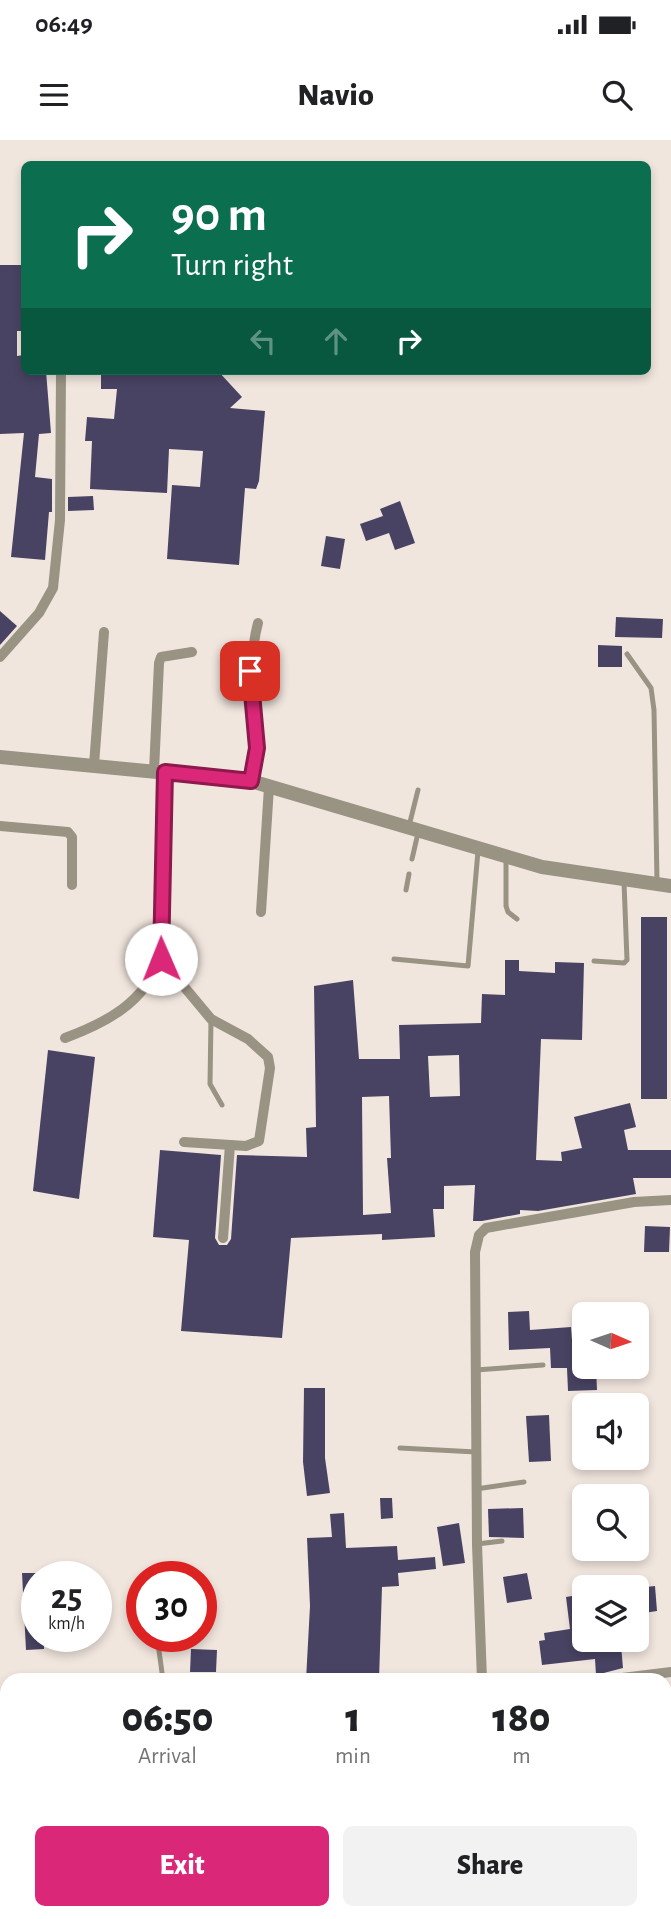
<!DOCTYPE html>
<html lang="en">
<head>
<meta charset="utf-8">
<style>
	:root { --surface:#fff; --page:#f2f2f2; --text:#202124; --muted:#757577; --accent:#db2777 }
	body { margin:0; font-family:"Alegreya Sans",sans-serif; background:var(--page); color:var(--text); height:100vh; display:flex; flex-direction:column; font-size:26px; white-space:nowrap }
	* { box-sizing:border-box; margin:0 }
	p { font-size:23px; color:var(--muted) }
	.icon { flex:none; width:38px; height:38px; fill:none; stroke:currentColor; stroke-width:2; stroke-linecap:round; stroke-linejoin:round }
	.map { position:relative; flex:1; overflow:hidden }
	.details { position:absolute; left:0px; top:1533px; width:672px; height:247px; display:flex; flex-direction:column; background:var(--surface); border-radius:21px 21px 0 0; box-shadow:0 4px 10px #0003 }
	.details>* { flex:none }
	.hud { position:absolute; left:21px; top:21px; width:630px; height:214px; border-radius:10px; box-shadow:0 4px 10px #0003; background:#0b6e4f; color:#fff; overflow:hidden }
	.needle { width:46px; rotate:93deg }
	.fabs { position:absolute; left:572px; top:1162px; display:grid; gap:14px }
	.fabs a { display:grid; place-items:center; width:77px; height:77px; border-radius:10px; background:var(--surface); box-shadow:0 4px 10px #0003; font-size:35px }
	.speed { position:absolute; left:21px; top:1421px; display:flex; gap:14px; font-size:35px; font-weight:700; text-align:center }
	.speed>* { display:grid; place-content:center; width:91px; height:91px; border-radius:50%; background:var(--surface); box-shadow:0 4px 10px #0003; line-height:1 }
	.speed small { font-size:18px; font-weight:400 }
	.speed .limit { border:10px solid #d22; background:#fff; color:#111 }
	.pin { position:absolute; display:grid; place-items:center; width:60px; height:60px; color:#fff; margin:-30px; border-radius:14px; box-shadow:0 4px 10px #0006 }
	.me { position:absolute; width:77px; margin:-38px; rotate:359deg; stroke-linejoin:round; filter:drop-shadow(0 0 5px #0008) }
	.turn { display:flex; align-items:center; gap:24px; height:147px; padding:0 35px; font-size:32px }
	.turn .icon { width:91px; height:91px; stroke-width:2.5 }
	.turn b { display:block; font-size:49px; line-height:60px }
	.lanes { display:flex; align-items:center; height:66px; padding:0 35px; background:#0003; justify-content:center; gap:35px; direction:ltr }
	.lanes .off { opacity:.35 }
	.eta { display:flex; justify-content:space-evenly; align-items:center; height:119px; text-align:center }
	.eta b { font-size:42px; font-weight:800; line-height:49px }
	.primary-button { display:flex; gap:14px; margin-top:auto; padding:14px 35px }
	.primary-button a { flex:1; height:80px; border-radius:10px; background:var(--accent); color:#fff; font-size:28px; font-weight:800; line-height:80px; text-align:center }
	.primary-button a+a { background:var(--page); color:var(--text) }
	.status { display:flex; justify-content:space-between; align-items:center; height:49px; padding:0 35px; background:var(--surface); direction:ltr }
	.status svg { height:19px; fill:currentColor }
	header { display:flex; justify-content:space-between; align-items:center; height:91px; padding:0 35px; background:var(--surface); font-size:32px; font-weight:800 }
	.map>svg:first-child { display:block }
	.building { fill:#494363; fill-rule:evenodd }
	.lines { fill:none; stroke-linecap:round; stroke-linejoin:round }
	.service { stroke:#999383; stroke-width:5 }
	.minor { stroke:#999383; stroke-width:10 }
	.tertiary { stroke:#999383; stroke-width:14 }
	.route-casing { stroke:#8e194d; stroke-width:18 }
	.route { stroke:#db2777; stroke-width:12 }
</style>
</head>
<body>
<div class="status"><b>06:49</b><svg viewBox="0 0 49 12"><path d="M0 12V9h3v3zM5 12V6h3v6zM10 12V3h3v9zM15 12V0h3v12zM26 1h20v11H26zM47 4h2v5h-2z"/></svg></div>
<header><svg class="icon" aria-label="menu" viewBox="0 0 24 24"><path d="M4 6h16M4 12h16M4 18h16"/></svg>Navio<svg class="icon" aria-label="search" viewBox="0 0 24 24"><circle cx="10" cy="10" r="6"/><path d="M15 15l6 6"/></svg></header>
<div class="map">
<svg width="671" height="1779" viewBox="0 0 671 1779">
	<rect width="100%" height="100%" fill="#f1e6de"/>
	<g class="building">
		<polygon points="0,125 24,125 24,191 17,191 17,216 24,215 24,231 46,231 51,293 39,294 35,337 52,339 52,372 49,372 45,420 11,417 24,293 0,294"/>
		<polygon points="101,231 218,231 242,257 230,268 265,271 259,341 256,349 245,348 239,425 167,419 172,345 200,347 203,311 169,309 167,353 90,349 92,301 85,301 87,277 114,279 117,249 101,249"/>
		<polygon points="93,356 94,370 68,371 68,357"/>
		<polygon points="400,361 415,403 395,410 389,393 366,401 360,384 383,376 380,369"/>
		<polygon points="326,396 345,399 340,429 321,426"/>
		<polygon points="0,471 17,486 0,505"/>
		<polygon points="616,477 663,479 662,498 615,497"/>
		<polygon points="598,505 622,506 622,527 598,527"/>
		<rect x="641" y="777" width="26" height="182"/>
		<path d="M 505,820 L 519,820 L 519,831 L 555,833 L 555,822 L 584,823 L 582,900 L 541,899 L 536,1020 L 562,1021 L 561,1012 L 582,1008 L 574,977 L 630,963 L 636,987 L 624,990 L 628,1010 L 671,1010 L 671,1038 L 633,1038 L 636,1054 L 538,1071 L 520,1070 L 520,1074 L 482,1081 L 473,1081 L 475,1045 L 444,1046 L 444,1069 L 433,1069 L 435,1097 L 382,1100 L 382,1094 L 291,1098 L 282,1198 L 181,1191 L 189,1100 L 153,1097 L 160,1010 L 221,1015 L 215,1098 L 219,1105 L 227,1105 L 231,1099 L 237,1015 L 307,1017 L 306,988 L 316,987 L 314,846 L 353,840 L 359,919 L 400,919 L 399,885 L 481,883 L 482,854 L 505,855 ZM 459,915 L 460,956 L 430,957 L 428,916 ZM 389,956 L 391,1018 L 387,1018 L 391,1073 L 363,1075 L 362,957 Z"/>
		<polygon points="48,910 95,917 79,1059 33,1051"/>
		<polygon points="645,1086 670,1087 669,1112 644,1112"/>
		<polygon points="529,1171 530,1190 571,1187 573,1213 584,1213 584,1227 596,1227 597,1250 568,1251 567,1228 551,1228 550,1208 509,1210 508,1172"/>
		<polygon points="304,1248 325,1248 325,1318 330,1353 307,1356 303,1322"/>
		<polygon points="549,1275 551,1321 529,1322 526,1276"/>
		<polygon points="380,1358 392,1358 393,1378 381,1379"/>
		<polygon points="523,1368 524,1398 489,1397 488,1369"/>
		<polygon points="344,1373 346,1408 397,1406 398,1420 435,1417 436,1429 398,1433 399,1446 382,1447 379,1540 306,1540 310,1466 307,1398 332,1397 330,1374"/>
		<polygon points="459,1383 465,1423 443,1426 437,1387"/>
		<polygon points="22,1433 37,1433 37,1496 44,1496 44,1509 26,1510"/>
		<polygon points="527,1433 532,1459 507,1463 503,1437"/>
		<polygon points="655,1446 657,1471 637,1474 637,1448"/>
		<polygon points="584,1454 584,1500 613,1500 613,1506 621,1505 623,1528 596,1535 595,1519 542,1525 539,1501 545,1500 544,1493 570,1489 566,1457"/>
		<polygon points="191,1509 217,1510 216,1532 190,1532"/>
	</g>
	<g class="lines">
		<g class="service">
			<polyline points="627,514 651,548 654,570 657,741"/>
			<polyline points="409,686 418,650"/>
			<polyline points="506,718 506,766 508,772 517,779"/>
			<polyline points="412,719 418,693"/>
			<polyline points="406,750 409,734"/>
			<polyline points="394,819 468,826 478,711"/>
			<polyline points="594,821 624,823 627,820 624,742"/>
			<polyline points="211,879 210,944 222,965"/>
			<polyline points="476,1230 543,1225"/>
			<polyline points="400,1308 476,1312"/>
			<polyline points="476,1349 524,1342"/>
			<polyline points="477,1404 502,1401"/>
			<polyline points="157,1496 163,1540"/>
			<polyline points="220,1773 220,1777"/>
			<polyline points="477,1779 479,1773"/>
		</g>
		<g class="minor">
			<polyline points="0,517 39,473 53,448 60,380 61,231"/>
			<polyline points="94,625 104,492"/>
			<polyline points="154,631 159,523 161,517 192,512"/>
			<polyline points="165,632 161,819 211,879 248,899 268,917 270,928 259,1001 246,1006 184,1002"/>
			<path d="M 251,641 C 253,631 257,619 257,609 C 260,563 245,532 258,483"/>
			<polyline points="0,686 68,692 72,697 72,745"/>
			<polyline points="261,772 269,647"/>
			<path d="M 65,898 C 108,882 143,863 161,819"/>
			<polyline points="223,1098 230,1005"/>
			<polyline points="482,1540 477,1404 475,1112 479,1095 486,1088 634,1062 671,1060"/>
			<polyline points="606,1540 671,1532"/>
			<polyline points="0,1598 7,1695"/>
			<polyline points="0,1706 7,1704"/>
		</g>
		<polyline class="tertiary" points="0,617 251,641 542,727 671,746"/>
	</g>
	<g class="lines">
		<defs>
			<polyline id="route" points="161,819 165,632 251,641 257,608 250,531"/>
		</defs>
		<use href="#route" class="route-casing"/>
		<use href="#route" class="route"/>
	</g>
</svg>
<div class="fabs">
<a><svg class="needle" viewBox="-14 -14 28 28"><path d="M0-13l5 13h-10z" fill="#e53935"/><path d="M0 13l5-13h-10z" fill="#757577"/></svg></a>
<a><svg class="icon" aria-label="sound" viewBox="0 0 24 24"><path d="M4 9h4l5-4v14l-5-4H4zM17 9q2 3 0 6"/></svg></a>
<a><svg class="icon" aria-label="search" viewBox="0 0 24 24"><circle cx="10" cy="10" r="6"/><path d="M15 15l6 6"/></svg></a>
<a><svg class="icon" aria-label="layers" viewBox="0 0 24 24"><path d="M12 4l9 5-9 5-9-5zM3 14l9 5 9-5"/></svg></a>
</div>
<div class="speed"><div>25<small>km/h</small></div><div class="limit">30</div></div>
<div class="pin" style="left:250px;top:531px;background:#d93025"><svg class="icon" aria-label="arrive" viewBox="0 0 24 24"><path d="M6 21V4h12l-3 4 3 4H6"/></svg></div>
<svg class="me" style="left:161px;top:819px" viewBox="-20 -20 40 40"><circle r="19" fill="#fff"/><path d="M0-13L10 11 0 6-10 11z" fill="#db2777"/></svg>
<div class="hud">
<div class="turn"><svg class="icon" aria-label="right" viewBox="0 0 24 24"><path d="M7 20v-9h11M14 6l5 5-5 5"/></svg><div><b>90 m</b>Turn right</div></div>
<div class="lanes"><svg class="icon off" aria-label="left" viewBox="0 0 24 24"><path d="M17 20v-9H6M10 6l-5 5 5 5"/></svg><svg class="icon off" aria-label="ahead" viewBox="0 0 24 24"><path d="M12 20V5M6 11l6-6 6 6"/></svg><svg class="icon" aria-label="right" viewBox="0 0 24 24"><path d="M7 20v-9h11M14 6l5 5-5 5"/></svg></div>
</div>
<section class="details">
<div class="eta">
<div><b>06:50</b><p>Arrival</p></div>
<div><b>1</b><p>min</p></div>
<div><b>180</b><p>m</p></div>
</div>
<div class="primary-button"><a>Exit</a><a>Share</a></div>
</section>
</div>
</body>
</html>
